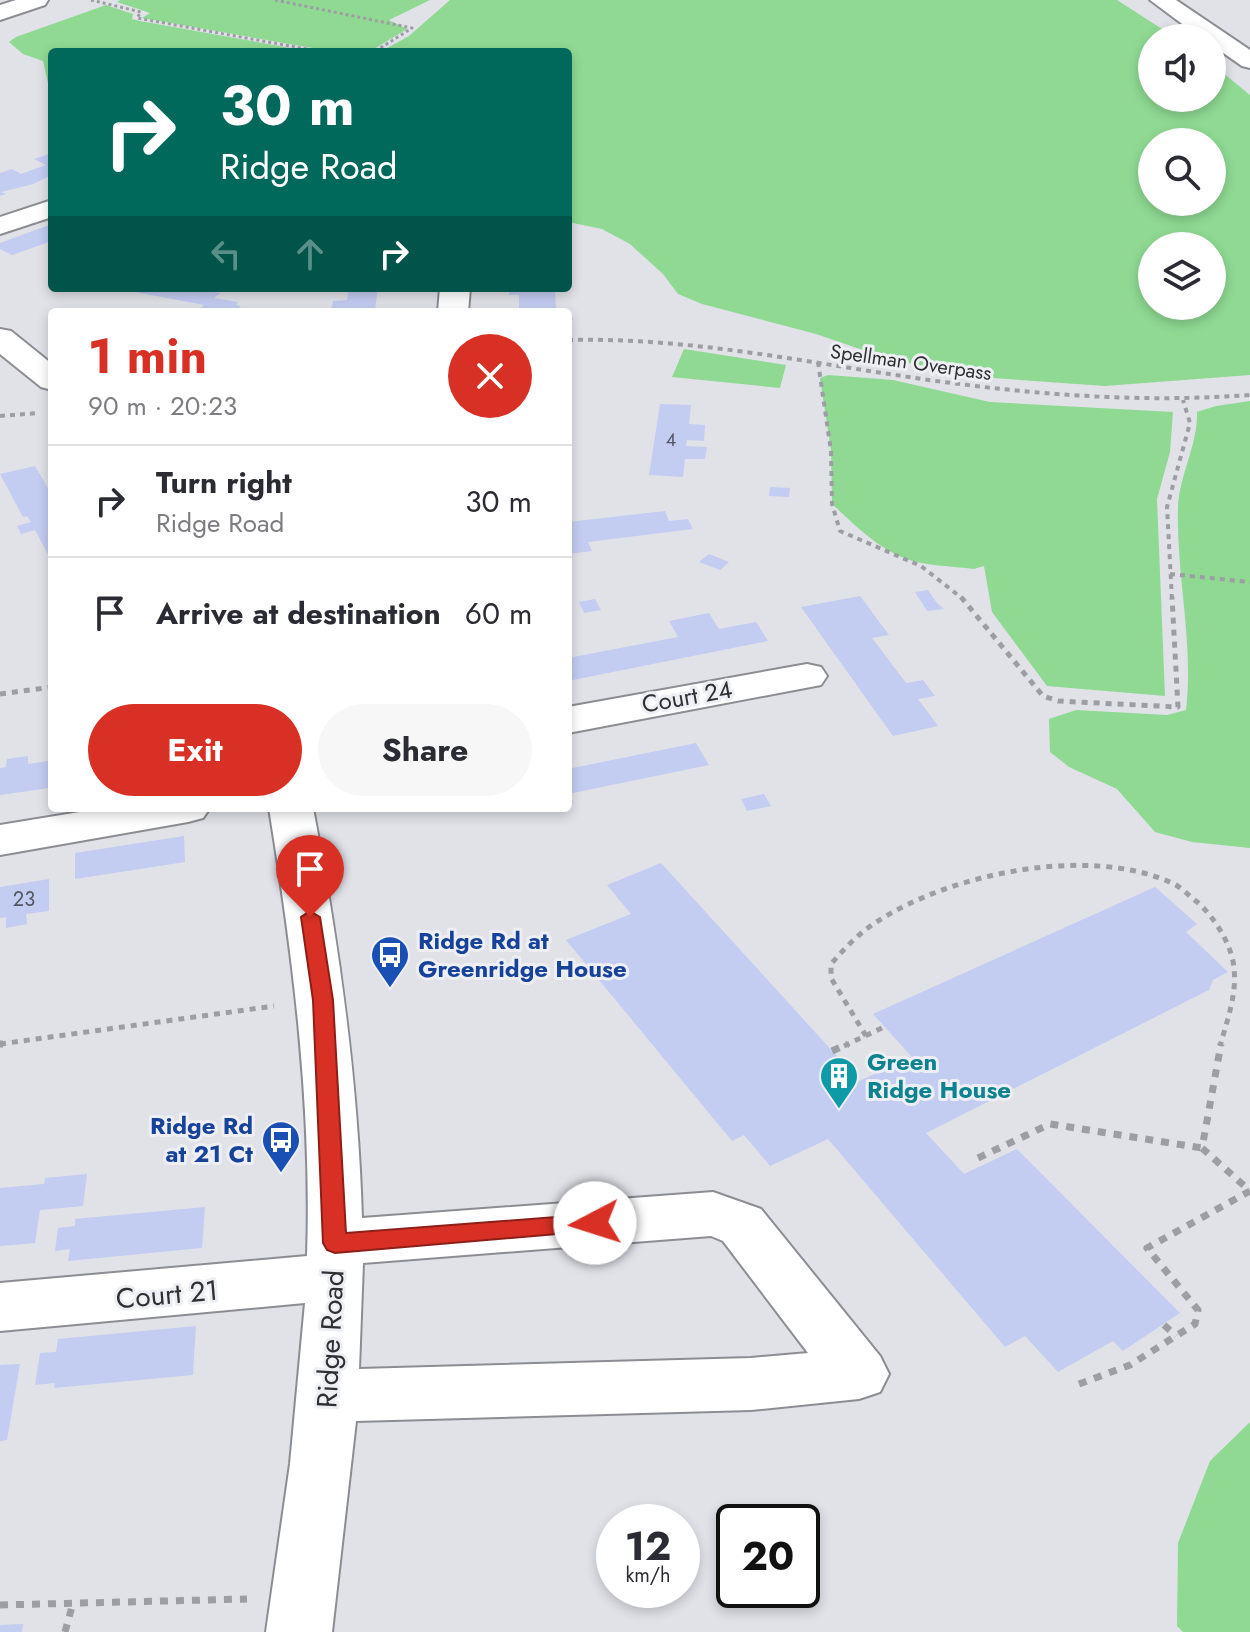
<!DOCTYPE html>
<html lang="en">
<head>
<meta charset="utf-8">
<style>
	:root { --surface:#fff; --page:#f7f7f7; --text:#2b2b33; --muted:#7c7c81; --line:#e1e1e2; --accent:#d93025 }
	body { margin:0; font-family:Jost,sans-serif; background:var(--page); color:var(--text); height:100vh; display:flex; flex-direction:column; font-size:30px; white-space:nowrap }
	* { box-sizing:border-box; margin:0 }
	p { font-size:26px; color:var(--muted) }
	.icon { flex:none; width:44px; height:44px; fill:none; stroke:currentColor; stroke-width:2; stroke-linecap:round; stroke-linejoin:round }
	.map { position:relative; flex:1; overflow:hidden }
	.sheet { position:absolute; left:48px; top:308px; width:524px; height:504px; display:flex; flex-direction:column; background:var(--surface); border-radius:8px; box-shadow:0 4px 12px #0003 }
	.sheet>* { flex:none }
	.banner { position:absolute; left:48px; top:48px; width:524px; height:244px; border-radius:8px; box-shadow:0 4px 12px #0003; background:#00695c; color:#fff; overflow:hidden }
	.controls { position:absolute; left:1138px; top:24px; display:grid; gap:16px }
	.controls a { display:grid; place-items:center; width:88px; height:88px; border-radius:50%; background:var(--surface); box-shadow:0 4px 12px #0003; font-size:40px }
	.speed { position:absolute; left:596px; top:1504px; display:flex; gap:16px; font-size:40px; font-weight:700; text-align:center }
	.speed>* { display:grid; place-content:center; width:104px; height:104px; border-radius:50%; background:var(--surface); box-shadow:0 4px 12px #0003; line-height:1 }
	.speed small { font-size:20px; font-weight:400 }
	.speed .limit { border:4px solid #111; border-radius:12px; background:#fff; color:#111 }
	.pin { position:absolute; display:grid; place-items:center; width:68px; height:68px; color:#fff; margin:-82px -34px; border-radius:50% 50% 50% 0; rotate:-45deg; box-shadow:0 0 8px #0007 }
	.pin .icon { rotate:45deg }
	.me { position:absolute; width:88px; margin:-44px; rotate:265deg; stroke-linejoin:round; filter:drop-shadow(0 0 6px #0008) }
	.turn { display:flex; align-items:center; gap:28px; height:168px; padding:0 40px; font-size:36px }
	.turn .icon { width:104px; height:104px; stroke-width:2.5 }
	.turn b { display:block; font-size:56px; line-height:68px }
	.lanes { display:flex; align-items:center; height:76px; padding:0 40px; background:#0003; justify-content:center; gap:40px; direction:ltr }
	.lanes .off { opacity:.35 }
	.round { display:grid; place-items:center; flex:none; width:84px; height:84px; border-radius:42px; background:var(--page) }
	.head { display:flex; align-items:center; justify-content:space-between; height:136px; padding:0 40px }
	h1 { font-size:48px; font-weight:700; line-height:60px; color:var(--accent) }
	.action { display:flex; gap:16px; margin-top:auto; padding:16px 40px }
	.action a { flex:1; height:92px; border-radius:48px; background:var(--accent); color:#fff; font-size:32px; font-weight:700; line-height:92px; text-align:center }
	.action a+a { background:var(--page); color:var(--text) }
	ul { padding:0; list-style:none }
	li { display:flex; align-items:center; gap:24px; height:112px; padding:0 40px; border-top:2px solid var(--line) }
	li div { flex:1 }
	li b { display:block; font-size:30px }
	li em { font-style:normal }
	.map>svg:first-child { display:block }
	.green { fill:#8fd993; fill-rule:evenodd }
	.building { fill:#c3ccf1 }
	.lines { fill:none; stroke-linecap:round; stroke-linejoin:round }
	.minor-casing { stroke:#8c8d93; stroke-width:4 }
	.highway-casing { stroke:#8c8d93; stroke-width:4 }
	.path-far3 { stroke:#9d9ea3; stroke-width:3; stroke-dasharray:3 3; stroke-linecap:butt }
	.path-far2 { stroke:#9d9ea3; stroke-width:4; stroke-dasharray:5 5; stroke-linecap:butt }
	.path-far1 { stroke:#9d9ea3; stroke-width:5; stroke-dasharray:6 6; stroke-linecap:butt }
	.path { stroke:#9d9ea3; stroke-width:7; stroke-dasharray:8 8; stroke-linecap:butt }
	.minor { fill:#fff; fill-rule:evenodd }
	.highway { fill:#fff; fill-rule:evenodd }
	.route { fill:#d93025; stroke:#8d1f18; stroke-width:2 }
	.labels { text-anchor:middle; stroke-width:6; stroke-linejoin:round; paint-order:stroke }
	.far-number-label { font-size:18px; fill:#545762 }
	.far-street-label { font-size:20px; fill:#2f3032; stroke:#eeeff5 }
	.number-label { font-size:20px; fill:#545762 }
	.street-label { font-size:24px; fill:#2f3032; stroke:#eeeff5 }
	.transit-label { font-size:24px; font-weight:bold; fill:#164399; stroke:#eeeff5; text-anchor:start }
	.culture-label { font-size:24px; font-weight:bold; fill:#0d838f; stroke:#eeeff5; text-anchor:start }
	.near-street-label { font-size:28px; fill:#2f3032; stroke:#eeeff5 }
</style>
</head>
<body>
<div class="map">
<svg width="1250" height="1632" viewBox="0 0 1250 1632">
	<rect width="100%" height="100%" fill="#e0e2e8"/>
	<g class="green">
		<polygon points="120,0 430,0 389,20 407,29 369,52 335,52 142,18 150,13 117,2"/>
		<path d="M 450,0 L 1117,0 L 1176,38 L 1152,38 L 1152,98 L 1212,98 L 1212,64 L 1250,95 L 1250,375 L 1105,386 L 993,378 L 892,360 L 816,334 L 702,304 L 678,294 L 663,274 L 630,244 L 602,229 L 568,222 L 568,52 L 380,52 L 409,36 ZM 1212,142 L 1212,202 L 1152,202 L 1152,142 ZM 1212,246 L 1212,306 L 1152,306 L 1152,246 Z"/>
		<polygon points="106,5 133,14 132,19 140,21 313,52 52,52 52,101 43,61 23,54 9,42 16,37"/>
		<polygon points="684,349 786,365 780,388 672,377"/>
		<path d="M 828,375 L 893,380 L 990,402 L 1173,412 L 1170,452 L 1157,499 L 1165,696 L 1047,686 L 992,612 L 984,566 L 974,569 C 952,566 924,566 904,558 C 876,547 854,524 832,504 L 831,451 L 820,378 Z"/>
		<path d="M 1250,401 L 1250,848 L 1192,842 L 1155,832 L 1117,789 L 1069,767 L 1050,752 L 1049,719 L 1076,710 L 1167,715 L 1186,710 C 1194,643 1176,575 1178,508 C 1179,475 1198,445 1197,412 L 1216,406 Z"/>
		<polygon points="1250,1422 1250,1632 1183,1632 1177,1626 1178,1543 1210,1461"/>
	</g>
	<g class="building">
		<polygon points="52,153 52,175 33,184 1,192 6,194 0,196 0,173 12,169 21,174 46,165 34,159"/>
		<polygon points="52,224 52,241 12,255 0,249 0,243"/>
		<polygon points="114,288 213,288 209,291 221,293 214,298 238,302 236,305 241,306 233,312 210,312 198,310 204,305"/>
		<polygon points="349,288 378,288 375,310 331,310 333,301 347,300"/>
		<polygon points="509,288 555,288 556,309 519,310 519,295 509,295"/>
		<polygon points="660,404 691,405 689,424 705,425 704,441 687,440 686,446 707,447 705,459 685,459 683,477 649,475"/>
		<polygon points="35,466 52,495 52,562 35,530 21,534 17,526 31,522 27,516 23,517 0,474"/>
		<polygon points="770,487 790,488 789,497 769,496"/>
		<polygon points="665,511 669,521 688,519 693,529 588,542 592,551 568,554 568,522"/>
		<polygon points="709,554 729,562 720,570 699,562"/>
		<polygon points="928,590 937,603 944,609 927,611 915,592"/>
		<polygon points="860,596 889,635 872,638 906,683 923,680 935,696 918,699 938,726 893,736 801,607"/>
		<polygon points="595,599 601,610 584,613 579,602"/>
		<polygon points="709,613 719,629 756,622 768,641 568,681 568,658 678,637 669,621"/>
		<polygon points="696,743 709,765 568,794 568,769"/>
		<polygon points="28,756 28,764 48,761 49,788 0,795 0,768 6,767 7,759"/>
		<polygon points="764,794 771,806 747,811 741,799"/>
		<polygon points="184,836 185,862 75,879 75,853"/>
		<polygon points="661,863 856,1077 839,1080 844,1088 912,1057 873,1014 1155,887 1197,924 1186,932 1228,972 1213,980 1209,990 926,1133 964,1174 1017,1149 1180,1313 1123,1351 1113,1341 1058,1372 1025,1336 1005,1347 828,1139 770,1166 744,1135 732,1141 566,940 631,914 607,885"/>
		<polygon points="49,879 49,911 26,914 27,924 6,928 6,917 0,918 0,887"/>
		<polygon points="87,1174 83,1206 40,1210 35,1243 0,1246 0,1188 44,1184 45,1178"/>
		<polygon points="205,1207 202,1248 68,1261 70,1249 55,1251 58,1228 75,1226 75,1219"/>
		<polygon points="196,1326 193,1375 54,1388 55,1383 35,1385 40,1353 56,1352 58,1339"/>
		<polygon points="20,1364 7,1440 0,1441 0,1365"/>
		<polygon points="23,1624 22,1632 0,1632 0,1625"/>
	</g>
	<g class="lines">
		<defs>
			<g id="minor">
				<polygon points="16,0 48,0 45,5 0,20 0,5"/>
				<polygon points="52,200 52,217 0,234 0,217"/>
				<polygon points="440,288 470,288 468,312 438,312"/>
				<polygon points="0,329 11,331 52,364 52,390 41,387 0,354"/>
				<polygon points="807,664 821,667 827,676 821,685 568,733 568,707"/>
				<polygon points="104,808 210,808 203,818 188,822 0,855 0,825"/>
				<path d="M 269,808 L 313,808 C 339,944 358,1080 362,1218 L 713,1192 L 761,1209 L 880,1356 L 889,1374 L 880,1392 L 859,1399 L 751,1410 L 356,1421 L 332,1632 L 266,1632 L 290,1464 L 305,1303 L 0,1331 L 0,1283 L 307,1256 C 312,1106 293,956 269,808 ZM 711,1236 L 723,1241 L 808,1353 L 751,1358 L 359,1369 L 363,1263 Z"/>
			</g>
			<polygon id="highway" points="1150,0 1176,0 1250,50 1250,68 1242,66 1212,45 1212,38 1201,38"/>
		</defs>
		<use href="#minor" class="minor-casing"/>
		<use href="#highway" class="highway-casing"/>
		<g class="path-far3">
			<polyline points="91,0 141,12 137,18 323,52"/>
			<polyline points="275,0 412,28 374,52"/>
		</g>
		<g class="path-far2">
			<path d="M 568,340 C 690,337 809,363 929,380 C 1037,395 1142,403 1250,395"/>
			<polyline points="818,362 831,451 832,504 840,531 921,566 963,599"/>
			<polyline points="0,416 39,413"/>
			<polyline points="1170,574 1250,582"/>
			<polyline points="1172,599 1167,507 1190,423 1183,400"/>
		</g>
		<g class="path-far1">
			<polyline points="961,597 1043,696 1058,701 1178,707 1172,597"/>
			<polyline points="0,694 52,687"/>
			<path d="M 866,1036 L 831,978 L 831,964 C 844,949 858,934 875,923 C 950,873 1089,845 1172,883 C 1181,887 1188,895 1196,901 C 1214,916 1232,945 1234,968 C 1237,994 1227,1021 1220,1046"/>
			<polyline points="0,1044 274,1006"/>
			<polyline points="844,1046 884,1027"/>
		</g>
		<g class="path">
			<polyline points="0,1044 3,1044"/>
			<polyline points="832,1051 848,1044"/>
			<polyline points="978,1158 1050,1124 1202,1148"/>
			<polyline points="1164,1325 1176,1336"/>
			<polyline points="1079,1384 1130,1365 1195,1324 1198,1310 1147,1248 1250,1191 1202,1148 1221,1044"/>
			<polyline points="0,1605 247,1599"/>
			<polyline points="65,1632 73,1603"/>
		</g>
		<use href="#minor" class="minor"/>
		<use href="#highway" class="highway"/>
	</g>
	<polygon class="route" points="310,911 320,917 333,1000 346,1233 595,1214 603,1217 607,1223 603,1230 335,1253 327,1250 323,1243 313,1000 301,917"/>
	<defs>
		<symbol id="bus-pin" viewBox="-11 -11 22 30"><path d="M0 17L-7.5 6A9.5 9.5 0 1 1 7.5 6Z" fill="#1a4fb4" stroke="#eeeff5"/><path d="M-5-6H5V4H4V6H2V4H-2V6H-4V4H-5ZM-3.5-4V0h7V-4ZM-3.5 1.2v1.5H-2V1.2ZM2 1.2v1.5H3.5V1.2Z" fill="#fff"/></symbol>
		<symbol id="building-pin" viewBox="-11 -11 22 30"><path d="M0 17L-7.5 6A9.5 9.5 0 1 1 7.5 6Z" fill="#0f9aa8" stroke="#eeeff5"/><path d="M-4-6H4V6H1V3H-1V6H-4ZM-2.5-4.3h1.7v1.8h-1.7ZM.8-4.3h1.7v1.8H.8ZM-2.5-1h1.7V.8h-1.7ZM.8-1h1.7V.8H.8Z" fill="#fff"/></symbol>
	</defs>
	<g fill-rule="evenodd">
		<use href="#bus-pin" x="368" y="933" width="44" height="60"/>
		<use href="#building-pin" x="817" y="1054" width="44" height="60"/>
		<use href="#bus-pin" x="259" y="1118" width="44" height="60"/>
	</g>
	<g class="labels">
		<g class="far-number-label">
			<text x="671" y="446">4</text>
		</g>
		<g class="far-street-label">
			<text transform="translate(911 362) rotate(8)" y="7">Spellman Overpass</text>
		</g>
		<g class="number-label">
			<text x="24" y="906">23</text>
		</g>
		<g class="street-label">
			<text transform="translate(687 697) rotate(-10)" y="8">Court 24</text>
		</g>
		<g class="transit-label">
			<text x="418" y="949">Ridge Rd at<tspan x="418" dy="28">Greenridge House</tspan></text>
			<text x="253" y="1134" text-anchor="end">Ridge Rd<tspan x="253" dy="28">at 21 Ct</tspan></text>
		</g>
		<g class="culture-label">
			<text x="867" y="1070">Green<tspan x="867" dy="28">Ridge House</tspan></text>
		</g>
		<g class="near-street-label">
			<text transform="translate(167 1294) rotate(-5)" y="10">Court 21</text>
			<text transform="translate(330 1339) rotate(-87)" y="10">Ridge Road</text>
		</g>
	</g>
</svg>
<div class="controls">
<a><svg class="icon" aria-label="sound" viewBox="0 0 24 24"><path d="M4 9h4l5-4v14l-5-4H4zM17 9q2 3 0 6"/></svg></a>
<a><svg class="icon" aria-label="search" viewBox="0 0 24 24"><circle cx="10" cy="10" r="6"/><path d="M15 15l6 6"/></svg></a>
<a><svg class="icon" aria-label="layers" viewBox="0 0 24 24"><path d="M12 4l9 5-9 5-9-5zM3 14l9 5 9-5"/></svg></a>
</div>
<div class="speed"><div>12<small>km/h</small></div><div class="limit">20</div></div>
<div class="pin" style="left:310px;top:917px;background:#d93025"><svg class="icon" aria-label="arrive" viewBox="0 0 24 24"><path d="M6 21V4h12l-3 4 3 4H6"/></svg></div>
<svg class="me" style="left:595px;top:1223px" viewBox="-20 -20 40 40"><circle r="19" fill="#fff"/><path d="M0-13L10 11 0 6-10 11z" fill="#d93025"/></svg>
<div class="banner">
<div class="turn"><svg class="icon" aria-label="right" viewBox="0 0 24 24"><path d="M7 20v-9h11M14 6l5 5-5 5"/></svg><div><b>30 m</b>Ridge Road</div></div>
<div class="lanes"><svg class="icon off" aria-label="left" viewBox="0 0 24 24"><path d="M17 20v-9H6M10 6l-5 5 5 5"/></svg><svg class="icon off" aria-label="ahead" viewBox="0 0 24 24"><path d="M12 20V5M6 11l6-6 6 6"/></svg><svg class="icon" aria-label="right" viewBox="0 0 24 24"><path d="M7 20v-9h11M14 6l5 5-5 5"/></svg></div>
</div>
<section class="sheet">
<div class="head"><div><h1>1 min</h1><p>90 m · 20:23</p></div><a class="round" style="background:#d93025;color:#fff"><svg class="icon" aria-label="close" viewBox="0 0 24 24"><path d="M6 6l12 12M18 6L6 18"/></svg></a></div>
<ul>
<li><svg class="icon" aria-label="right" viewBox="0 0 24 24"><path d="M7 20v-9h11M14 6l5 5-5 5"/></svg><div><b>Turn right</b><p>Ridge Road</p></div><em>30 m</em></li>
<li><svg class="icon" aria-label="arrive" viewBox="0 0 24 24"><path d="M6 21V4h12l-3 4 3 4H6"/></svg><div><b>Arrive at destination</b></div><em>60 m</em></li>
</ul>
<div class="action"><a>Exit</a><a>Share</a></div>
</section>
</div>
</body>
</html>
